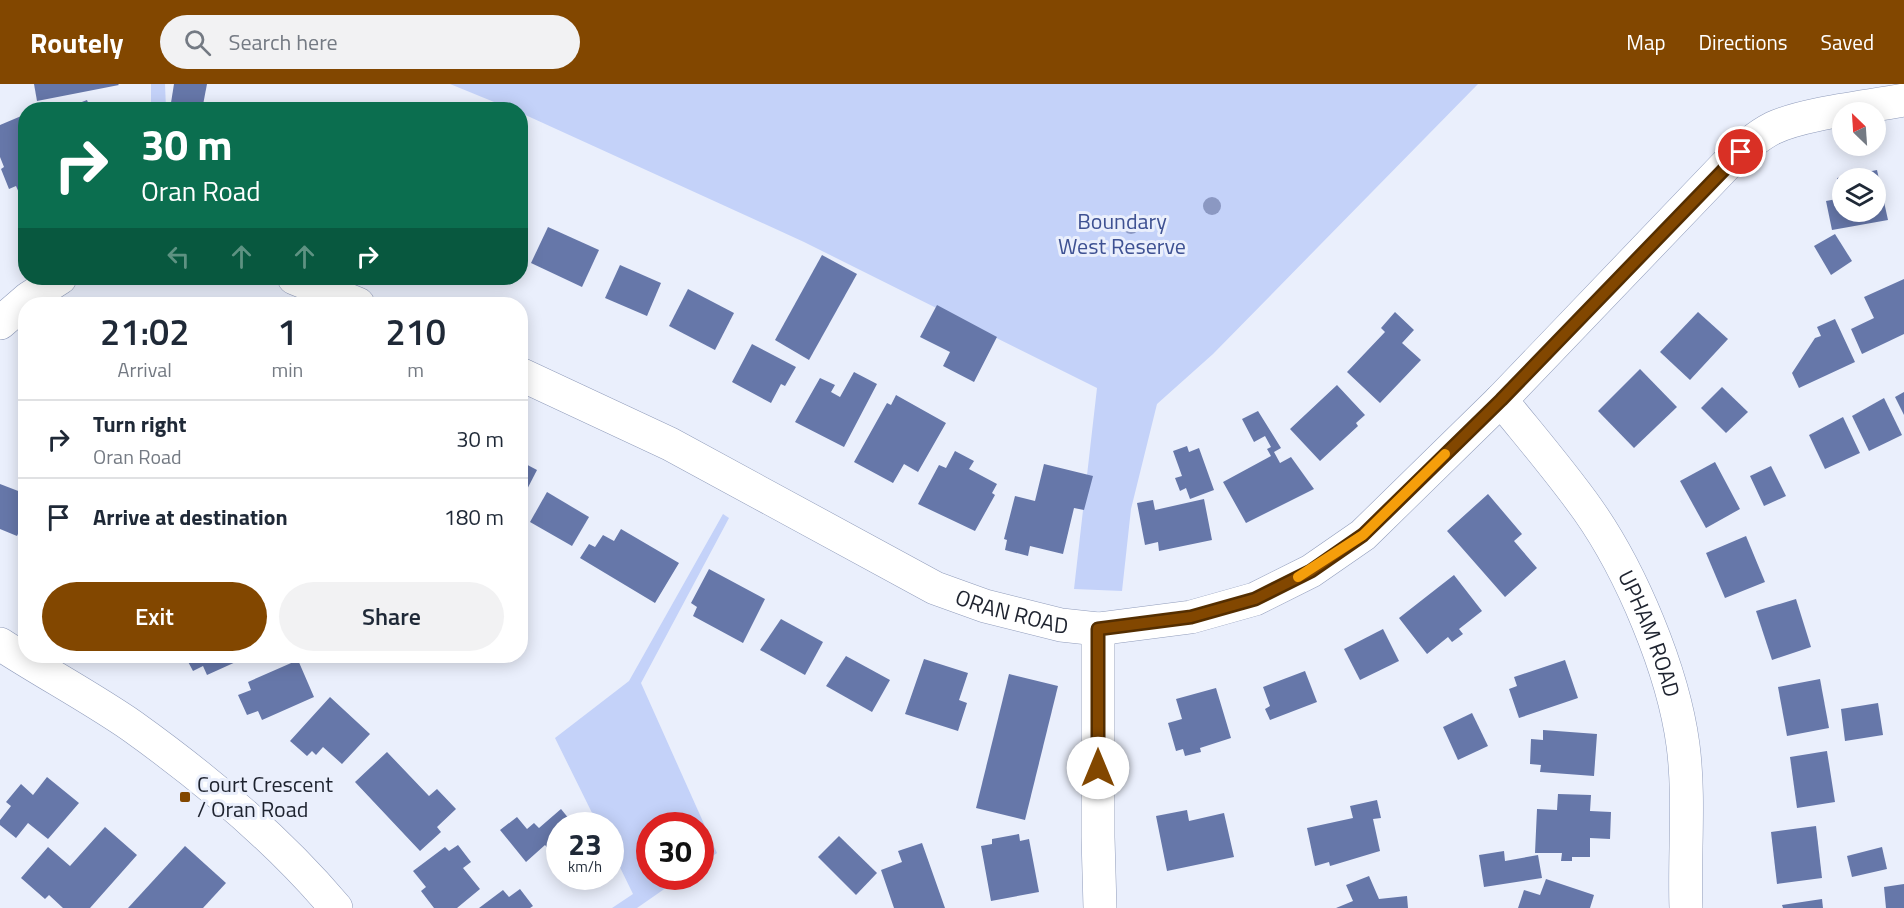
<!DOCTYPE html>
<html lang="en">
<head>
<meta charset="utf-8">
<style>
	:root { --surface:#fff; --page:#f2f2f3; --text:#1f2937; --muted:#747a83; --line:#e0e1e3; --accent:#824700 }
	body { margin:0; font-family:"Titillium Web",sans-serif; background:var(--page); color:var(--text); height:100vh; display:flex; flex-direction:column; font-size:22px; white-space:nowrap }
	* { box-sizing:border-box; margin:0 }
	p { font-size:20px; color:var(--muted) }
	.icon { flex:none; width:33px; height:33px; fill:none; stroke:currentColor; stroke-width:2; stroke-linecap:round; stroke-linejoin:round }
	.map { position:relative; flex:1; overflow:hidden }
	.details { position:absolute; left:18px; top:213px; width:510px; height:366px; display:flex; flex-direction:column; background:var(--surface); border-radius:24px; box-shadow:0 3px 15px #0003 }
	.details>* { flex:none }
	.banner { position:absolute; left:18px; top:18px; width:510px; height:183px; border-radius:24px; box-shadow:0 3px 15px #0003; background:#0b6e4f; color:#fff; overflow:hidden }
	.needle { width:39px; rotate:335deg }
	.buttons { position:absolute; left:1832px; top:18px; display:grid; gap:12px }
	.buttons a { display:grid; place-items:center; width:54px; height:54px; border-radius:50%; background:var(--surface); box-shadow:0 3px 15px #0003; font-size:30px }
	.speed { position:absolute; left:546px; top:728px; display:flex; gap:12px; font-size:30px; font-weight:700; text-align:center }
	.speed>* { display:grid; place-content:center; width:78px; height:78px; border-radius:50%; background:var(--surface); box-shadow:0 3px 15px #0003; line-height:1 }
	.speed small { font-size:15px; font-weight:400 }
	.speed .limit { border:9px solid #d22; background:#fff; color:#111 }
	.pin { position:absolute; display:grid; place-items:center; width:51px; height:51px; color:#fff; margin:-26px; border:3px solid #fff; border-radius:50%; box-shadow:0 2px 6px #0007 }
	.me { position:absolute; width:66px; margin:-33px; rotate:0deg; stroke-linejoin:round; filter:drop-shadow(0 0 4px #0008) }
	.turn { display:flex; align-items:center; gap:21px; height:126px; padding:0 24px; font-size:27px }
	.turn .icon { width:78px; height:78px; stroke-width:2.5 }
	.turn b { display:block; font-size:42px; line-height:51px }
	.lanes { display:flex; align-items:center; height:57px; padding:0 24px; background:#0003; justify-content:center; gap:30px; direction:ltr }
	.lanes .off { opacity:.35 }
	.eta { display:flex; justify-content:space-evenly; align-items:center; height:102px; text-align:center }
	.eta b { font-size:36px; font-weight:600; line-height:42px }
	.primary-button { display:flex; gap:12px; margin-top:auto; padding:12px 24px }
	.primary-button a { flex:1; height:69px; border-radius:36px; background:var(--accent); color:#fff; font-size:24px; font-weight:600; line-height:69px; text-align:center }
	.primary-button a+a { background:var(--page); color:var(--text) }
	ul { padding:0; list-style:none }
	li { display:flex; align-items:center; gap:18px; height:78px; padding:0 24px; border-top:2px solid var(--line) }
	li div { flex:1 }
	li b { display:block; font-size:22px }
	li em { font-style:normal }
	header { display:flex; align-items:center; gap:36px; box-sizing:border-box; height:84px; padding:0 30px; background:var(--accent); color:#fff }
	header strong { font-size:28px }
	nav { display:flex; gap:33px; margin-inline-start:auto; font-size:21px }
	.search { width:420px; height:54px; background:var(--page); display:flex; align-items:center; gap:15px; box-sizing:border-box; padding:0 21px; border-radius:33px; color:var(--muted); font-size:22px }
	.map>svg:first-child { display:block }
	.green { fill:#c4d2f9 }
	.building { fill:#6677a9 }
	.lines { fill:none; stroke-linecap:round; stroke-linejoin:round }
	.street-casing { stroke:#909cbb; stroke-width:34 }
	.street { stroke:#fff; stroke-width:33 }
	.tree { fill:#8b98c2 }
	.route-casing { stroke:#542e00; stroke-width:15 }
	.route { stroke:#824700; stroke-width:10 }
	.slow { stroke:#f59e0b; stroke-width:10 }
	.poi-dot { fill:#824700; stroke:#eaeffc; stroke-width:2 }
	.labels { text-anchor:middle; stroke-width:6; stroke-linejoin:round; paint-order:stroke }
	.park-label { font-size:22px; fill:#3e5192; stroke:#eaeffc }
	.street-label { font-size:22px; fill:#1e232f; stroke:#eaeffc }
	.poi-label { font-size:22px; fill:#1e232f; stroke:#eaeffc; text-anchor:start }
</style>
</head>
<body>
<header>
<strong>Routely</strong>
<div class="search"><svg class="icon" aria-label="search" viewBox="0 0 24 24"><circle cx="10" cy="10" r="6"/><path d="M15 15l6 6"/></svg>Search here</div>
<nav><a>Map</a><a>Directions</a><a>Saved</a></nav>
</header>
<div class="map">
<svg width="1904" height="824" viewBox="0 0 1904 824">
	<rect width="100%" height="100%" fill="#eaeffc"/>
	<g class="green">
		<polygon points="151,0 165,0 166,25 151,25"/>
		<polygon points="450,0 1478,0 1213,270 1157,320 1131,425 1122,507 1074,505 1097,304 804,158 521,29 520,26 511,25"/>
		<polygon points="723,430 729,434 641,599 717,769 701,780 700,741 650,741 650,792 683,792 637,824 612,824 633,810 611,765 610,741 598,741 555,654 629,597"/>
	</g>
	<g class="building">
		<polygon points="34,0 118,0 119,1 37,17"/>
		<polygon points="174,0 207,0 202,26 170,25"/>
		<polygon points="87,16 91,26 64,26 64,25"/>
		<polygon points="26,30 26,119 24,120 16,102 9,105 1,85 4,83 0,73 0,41"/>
		<polygon points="1877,86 1888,136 1832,146 1826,117 1842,114 1842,128 1875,128 1875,94 1842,94 1841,113 1837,94"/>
		<polygon points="548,143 599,166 582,203 531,179"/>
		<polygon points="1835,150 1852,177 1831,191 1814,162"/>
		<polygon points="822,171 857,190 809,276 775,256"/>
		<polygon points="620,181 661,199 647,232 605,214"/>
		<polygon points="1904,195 1904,250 1862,270 1851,245 1874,234 1864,213"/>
		<polygon points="688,205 734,229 715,266 669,242"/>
		<polygon points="937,221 997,253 974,298 943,282 950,268 920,253"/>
		<polygon points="1395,228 1414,246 1402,259 1421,276 1380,319 1347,288 1385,248 1381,244"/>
		<polygon points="1698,228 1728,255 1690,296 1660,268"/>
		<polygon points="1835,235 1855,278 1799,304 1792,289 1815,254 1821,252 1817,243"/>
		<polygon points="752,260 796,283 785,302 781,300 771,319 732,298"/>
		<polygon points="1640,285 1677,323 1634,364 1598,327"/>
		<polygon points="854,288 877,300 844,363 795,338 820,294 835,301 831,308 840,313"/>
		<polygon points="1337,301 1365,331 1356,339 1358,342 1320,377 1290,345"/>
		<polygon points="1722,303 1748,328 1726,349 1701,324"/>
		<polygon points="1904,308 1904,331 1895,313"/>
		<polygon points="896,311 946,339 918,388 904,380 893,399 854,378 887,319 891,321"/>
		<polygon points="1884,314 1902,351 1869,367 1852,332"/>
		<polygon points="1258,327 1281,364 1274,368 1280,379 1291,373 1314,405 1246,439 1223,398 1271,372 1267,365 1271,363 1265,352 1254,358 1242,335"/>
		<polygon points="1843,333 1860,369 1825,385 1809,351"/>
		<polygon points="1187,362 1189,368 1199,364 1214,406 1190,415 1186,404 1180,407 1175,394 1182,392 1173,367"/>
		<polygon points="955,367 974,377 969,385 997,400 992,409 995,411 975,447 918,420 939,381 946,384"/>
		<polygon points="520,377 537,386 520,419"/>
		<polygon points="1715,378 1740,425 1706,444 1680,397"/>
		<polygon points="1044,380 1093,392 1084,426 1074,424 1063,470 1030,462 1028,472 1005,466 1007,456 1004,455 1015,412 1035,417"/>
		<polygon points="1771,382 1786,412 1764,422 1750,392"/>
		<polygon points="0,400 26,410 26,433 17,452 0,445"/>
		<polygon points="547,408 589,433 572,462 530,438"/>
		<polygon points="1488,410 1522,450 1514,457 1537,484 1505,513 1447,447"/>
		<polygon points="1204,415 1212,456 1159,467 1158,458 1145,461 1137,419 1153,416 1155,426"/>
		<polygon points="621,445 679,479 655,519 580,474 589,460 595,463 603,451 614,457"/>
		<polygon points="1746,452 1765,498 1725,514 1706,469"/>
		<polygon points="709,485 765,515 743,559 693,532 697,523 691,519"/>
		<polygon points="1454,491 1482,527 1459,545 1463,550 1452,558 1448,553 1427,570 1399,534"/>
		<polygon points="1796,515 1811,563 1772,576 1756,527"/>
		<polygon points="781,535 823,558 805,591 760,566"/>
		<polygon points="1383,545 1399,577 1360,596 1344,565"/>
		<polygon points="185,572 249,572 207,591 203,582 193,587"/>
		<polygon points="846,572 890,596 872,628 826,602"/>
		<polygon points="924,575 968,589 959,616 967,619 958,647 905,630"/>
		<polygon points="298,576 314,613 262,636 258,627 247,631 238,611 251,606 248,598"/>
		<polygon points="1565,576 1578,614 1519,634 1509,605 1517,602 1514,593"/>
		<polygon points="1305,587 1317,618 1270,636 1265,625 1270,622 1263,603"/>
		<polygon points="1009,590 1058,602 1025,736 976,724"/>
		<polygon points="1820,595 1829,644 1787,652 1778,603"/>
		<polygon points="1216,604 1231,654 1200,664 1201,668 1185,672 1183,665 1176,667 1168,639 1182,635 1176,615"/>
		<polygon points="330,613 370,650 342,680 323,663 316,671 312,667 307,672 290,657"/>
		<polygon points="1878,619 1883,651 1845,657 1841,625"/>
		<polygon points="1472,629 1488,662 1458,676 1443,643"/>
		<polygon points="1543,646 1597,650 1594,692 1540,688 1541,681 1530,680 1531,655 1543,656"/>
		<polygon points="1827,667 1835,718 1797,724 1790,673"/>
		<polygon points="387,668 429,712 437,705 456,725 437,743 441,748 420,767 355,698"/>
		<polygon points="47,693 79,719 48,755 28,739 16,754 0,741 0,736 11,722 6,718 21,700 33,711"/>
		<polygon points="1558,710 1591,711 1590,727 1611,728 1610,755 1590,754 1590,773 1572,773 1572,777 1561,777 1562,769 1535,769 1537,725 1557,726"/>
		<polygon points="1377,716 1381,734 1373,735 1380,767 1330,782 1329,778 1315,782 1307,744 1353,734 1350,722"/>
		<polygon points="561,725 574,741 560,741 560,773 557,775 545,761 526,778 500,746 517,733 527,745 534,739 539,744"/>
		<polygon points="1187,726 1189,737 1224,729 1234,773 1167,787 1156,732"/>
		<polygon points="1816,742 1822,794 1777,800 1771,748"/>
		<polygon points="105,743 137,771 90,824 63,824 49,811 45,815 21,794 48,763 70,782"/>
		<polygon points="1019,750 1020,757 1029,755 1039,808 991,817 981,762 992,760 992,755"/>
		<polygon points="839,752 877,789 856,811 818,773"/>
		<polygon points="922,759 945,824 894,824 881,786 902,778 898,767"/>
		<polygon points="458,761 471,778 463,784 480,805 457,824 434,824 421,807 426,803 413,787 445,763 449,767"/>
		<polygon points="185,762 226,799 203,824 128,824"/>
		<polygon points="1882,763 1887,785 1852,793 1847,772"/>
		<polygon points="1504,767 1505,777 1538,771 1542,794 1484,803 1479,771"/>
		<polygon points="1369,792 1379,815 1407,812 1408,824 1336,824 1353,817 1346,801"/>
		<polygon points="1546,795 1594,811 1590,824 1518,824 1524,806 1540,811"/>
		<polygon points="1904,800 1904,824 1886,824 1884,803"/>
		<polygon points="520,805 533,822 530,824 479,824 503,806 509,813"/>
		<polygon points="1822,815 1823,824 1783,824 1782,821"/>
	</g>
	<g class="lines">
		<defs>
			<g id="street">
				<polyline points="294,194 358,220"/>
				<polyline points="0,239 29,214 60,194"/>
				<path id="s1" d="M 520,290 L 670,360 L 935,504 L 985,522 L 1061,541 L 1098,545 L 1191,533 L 1255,515 L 1311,487 L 1363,451 L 1501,316 L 1726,81 C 1740,68 1755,53 1773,44 C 1805,29 1867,23 1904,16"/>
				<path id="s2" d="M 1501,316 C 1530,352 1561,388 1588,426 C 1631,487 1673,586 1683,661 C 1690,714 1684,770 1686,824"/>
				<polyline points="1098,545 1098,753 1100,824"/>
				<path d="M 0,560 C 43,588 90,613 132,642 C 206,695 277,754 336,824"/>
			</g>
		</defs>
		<use href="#street" class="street-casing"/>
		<use href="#street" class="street"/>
	</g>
	<g class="tree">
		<circle cx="1212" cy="122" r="9"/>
		<circle cx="1131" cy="141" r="9"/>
	</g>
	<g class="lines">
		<defs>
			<polyline id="route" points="1098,684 1098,545 1191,533 1255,515 1311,487 1363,451 1501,316 1741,68"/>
		</defs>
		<use href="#route" class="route-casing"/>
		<use href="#route" class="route"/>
		<polyline class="slow" points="1298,493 1363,451 1445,370"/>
	</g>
	<rect class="poi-dot" x="179" y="707" width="12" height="12" rx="3"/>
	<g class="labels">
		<g class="park-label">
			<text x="1122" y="145">Boundary<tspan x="1122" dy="25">West Reserve</tspan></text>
		</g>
		<g class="street-label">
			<text dy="8" stroke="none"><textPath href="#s1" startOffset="548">ORAN ROAD</textPath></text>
			<text dy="8" stroke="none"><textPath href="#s2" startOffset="279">UPHAM ROAD</textPath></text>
		</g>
		<g class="poi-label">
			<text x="197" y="708">Court Crescent<tspan x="197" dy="25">/ Oran Road</tspan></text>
		</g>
	</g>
</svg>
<div class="buttons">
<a><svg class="needle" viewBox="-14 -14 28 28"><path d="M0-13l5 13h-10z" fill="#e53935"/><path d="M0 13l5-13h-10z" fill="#747a83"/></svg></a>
<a><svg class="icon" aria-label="layers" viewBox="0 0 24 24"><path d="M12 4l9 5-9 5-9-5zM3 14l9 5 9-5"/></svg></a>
</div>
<div class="speed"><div>23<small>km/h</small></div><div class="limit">30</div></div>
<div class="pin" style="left:1741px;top:68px;background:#d93025"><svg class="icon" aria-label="arrive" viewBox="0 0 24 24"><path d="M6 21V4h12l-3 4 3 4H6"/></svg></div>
<svg class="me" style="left:1098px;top:684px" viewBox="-20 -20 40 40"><circle r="19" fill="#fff"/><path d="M0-13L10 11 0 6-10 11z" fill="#824700"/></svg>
<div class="banner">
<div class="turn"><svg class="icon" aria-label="right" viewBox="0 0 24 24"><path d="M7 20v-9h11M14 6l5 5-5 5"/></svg><div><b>30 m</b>Oran Road</div></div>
<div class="lanes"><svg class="icon off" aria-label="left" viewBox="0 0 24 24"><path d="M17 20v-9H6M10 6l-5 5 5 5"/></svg><svg class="icon off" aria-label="ahead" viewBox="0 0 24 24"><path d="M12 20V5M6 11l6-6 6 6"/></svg><svg class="icon off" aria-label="ahead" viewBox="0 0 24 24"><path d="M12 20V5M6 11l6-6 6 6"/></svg><svg class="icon" aria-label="right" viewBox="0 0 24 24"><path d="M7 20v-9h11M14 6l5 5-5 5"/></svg></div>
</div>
<section class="details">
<div class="eta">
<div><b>21:02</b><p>Arrival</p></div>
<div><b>1</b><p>min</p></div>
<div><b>210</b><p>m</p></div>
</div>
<ul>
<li><svg class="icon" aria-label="right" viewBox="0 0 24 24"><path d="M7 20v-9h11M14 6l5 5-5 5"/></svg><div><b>Turn right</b><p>Oran Road</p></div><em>30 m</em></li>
<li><svg class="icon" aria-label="arrive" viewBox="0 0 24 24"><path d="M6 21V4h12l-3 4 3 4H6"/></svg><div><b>Arrive at destination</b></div><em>180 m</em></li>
</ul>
<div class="primary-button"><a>Exit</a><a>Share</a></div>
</section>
</div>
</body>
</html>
